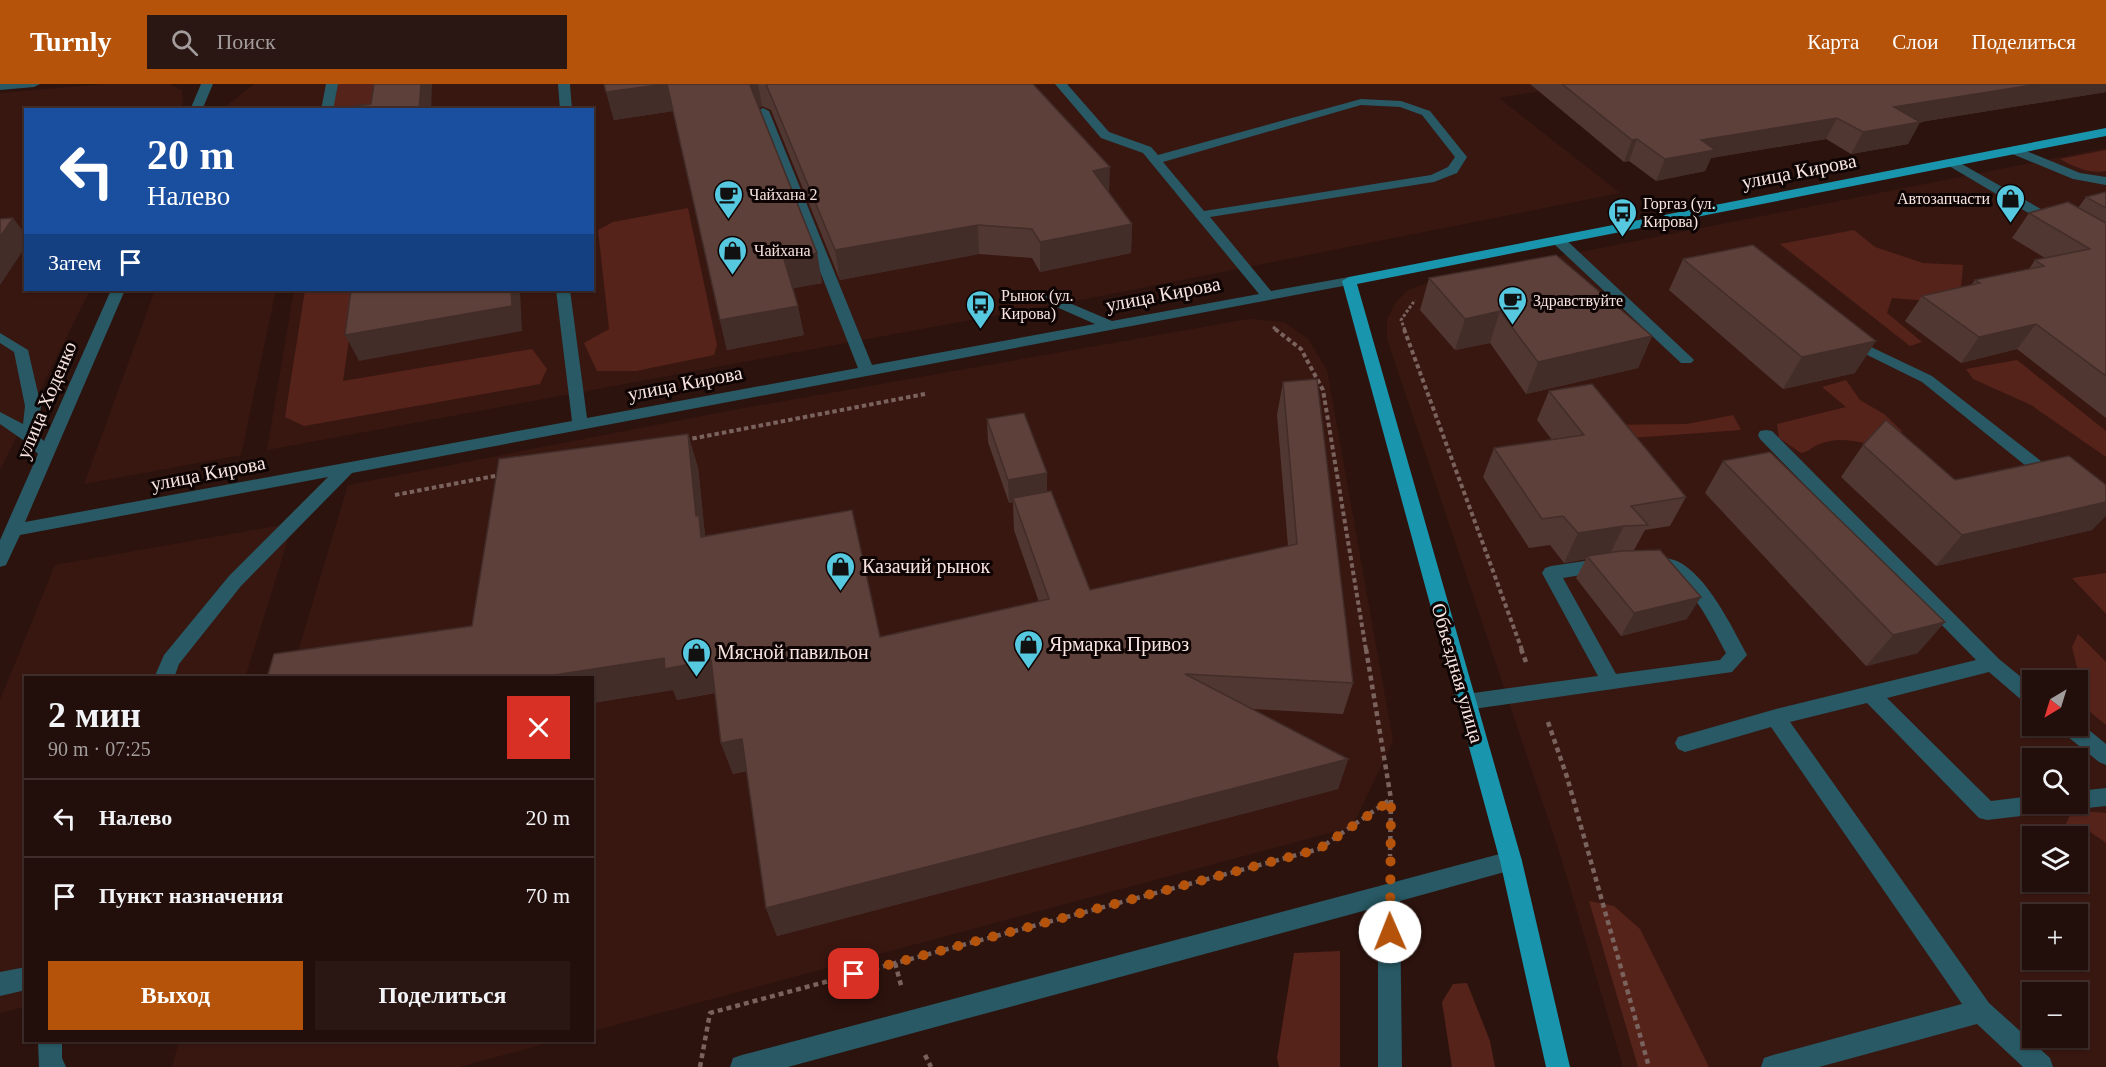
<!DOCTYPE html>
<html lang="ru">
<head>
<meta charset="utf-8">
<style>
	:root { --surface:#220e0a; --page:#2a1713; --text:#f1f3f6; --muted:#a29c9c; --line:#3f2e2b; --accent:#b45309 }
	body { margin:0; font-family:Georgia,serif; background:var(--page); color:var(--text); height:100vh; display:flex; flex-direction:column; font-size:22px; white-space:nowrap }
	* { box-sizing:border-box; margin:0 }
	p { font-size:20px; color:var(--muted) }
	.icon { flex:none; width:33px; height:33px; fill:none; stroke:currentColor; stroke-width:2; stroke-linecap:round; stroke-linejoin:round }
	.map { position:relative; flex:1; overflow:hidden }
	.panel { position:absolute; left:24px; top:592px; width:570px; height:366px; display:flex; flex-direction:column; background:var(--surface); border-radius:0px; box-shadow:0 2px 4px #0004,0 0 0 2px var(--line) }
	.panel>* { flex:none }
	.banner { position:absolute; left:24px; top:24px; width:570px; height:183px; border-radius:0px; box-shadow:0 2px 4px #0004,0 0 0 2px var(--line); background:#1a4fa0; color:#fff; overflow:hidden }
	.needle { width:39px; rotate:218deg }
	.buttons { position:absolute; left:2022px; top:586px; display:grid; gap:12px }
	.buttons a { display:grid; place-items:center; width:66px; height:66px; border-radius:0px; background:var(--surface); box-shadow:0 2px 4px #0004,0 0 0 2px var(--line); font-size:30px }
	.pin { position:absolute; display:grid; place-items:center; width:51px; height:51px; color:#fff; margin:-26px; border-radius:12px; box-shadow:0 3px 9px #0006 }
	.me { position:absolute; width:66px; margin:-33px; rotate:359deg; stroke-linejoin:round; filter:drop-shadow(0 0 4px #0008) }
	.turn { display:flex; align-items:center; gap:21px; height:126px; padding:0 24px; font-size:27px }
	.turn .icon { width:78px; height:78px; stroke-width:2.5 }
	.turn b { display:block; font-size:42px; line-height:51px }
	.then { display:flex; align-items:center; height:57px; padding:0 24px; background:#0003; gap:12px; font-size:22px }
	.round { display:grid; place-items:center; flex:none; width:63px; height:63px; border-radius:0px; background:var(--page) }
	.headline { display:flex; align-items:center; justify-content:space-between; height:102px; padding:0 24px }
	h1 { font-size:36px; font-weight:700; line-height:45px }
	.cta { display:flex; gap:12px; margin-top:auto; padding:12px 24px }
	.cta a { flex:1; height:69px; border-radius:0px; background:var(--accent); color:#fff; font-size:24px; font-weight:700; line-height:69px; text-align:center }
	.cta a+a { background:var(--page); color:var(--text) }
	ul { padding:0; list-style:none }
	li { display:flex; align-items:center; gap:18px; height:78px; padding:0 24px; border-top:2px solid var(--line) }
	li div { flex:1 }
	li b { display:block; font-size:22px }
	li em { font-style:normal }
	header { display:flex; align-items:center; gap:36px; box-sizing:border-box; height:84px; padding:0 30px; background:var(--accent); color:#fff }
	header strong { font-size:28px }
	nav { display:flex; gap:33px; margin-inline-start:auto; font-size:21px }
	.search { width:420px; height:54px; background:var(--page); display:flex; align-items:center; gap:15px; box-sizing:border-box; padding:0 21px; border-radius:0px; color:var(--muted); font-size:22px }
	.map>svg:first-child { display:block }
	.built { fill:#381711; fill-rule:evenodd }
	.green { fill:#56231b }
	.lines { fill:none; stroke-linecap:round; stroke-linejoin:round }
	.path-far2 { stroke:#7a625d; stroke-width:3; stroke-dasharray:3 2; stroke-linecap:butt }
	.path-far1 { stroke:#7a625d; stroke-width:4; stroke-dasharray:4.5 3; stroke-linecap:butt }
	.path { stroke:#7a625d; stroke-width:4.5; stroke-dasharray:5 4; stroke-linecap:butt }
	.minor { fill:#285964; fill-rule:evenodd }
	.major { fill:#1996ad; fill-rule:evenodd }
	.wall { fill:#513732 }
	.shaded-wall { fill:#422d29 }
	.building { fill:#5e403a; stroke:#422d29; stroke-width:1.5 }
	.route { stroke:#b45309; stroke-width:10; stroke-dasharray:0 18 }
	.labels { text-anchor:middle; stroke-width:6; stroke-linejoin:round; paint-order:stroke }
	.far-poi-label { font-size:16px; fill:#f8e4e0; stroke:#0d0403; text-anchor:start }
	.street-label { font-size:20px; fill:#f8e4e0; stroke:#0d0403 }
	.poi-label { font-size:20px; fill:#f8e4e0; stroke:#0d0403; text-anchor:start }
</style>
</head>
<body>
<header>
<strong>Turnly</strong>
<div class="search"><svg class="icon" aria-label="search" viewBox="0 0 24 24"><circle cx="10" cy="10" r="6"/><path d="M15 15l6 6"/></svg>Поиск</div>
<nav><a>Карта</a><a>Слои</a><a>Поделиться</a></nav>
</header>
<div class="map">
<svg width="2106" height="983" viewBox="0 0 2106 983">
	<rect width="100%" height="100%" fill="#2d130e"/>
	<g class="built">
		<polygon points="105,0 169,0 182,6 183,19 180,25 26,26 26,206 90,206 0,386 0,9"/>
		<polygon points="254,0 1582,0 1499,14 1620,109 1101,212 267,366 294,206 592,206 592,26 221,26"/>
		<path d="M 2106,64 L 2106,983 L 1623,983 L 1560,770 L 1387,255 L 1387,235 L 1396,218 L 1408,206 L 1429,198 ZM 2032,597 L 2078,597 L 2078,642 L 2032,642 ZM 2032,675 L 2078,675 L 2078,720 L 2032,720 ZM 2032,753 L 2078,753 L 2078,798 L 2032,798 ZM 2032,831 L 2078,831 L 2078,876 L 2032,876 ZM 2032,909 L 2078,909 L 2078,954 L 2032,954 Z"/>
		<polygon points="155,206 276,206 241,371 84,400"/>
		<polygon points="1249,235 1284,238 1308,255 1327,286 1393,657 1352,743 593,947 592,594 290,594 348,401 722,328"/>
		<polygon points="293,439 245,594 26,594 25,923 0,929 0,616 55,481"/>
		<polygon points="179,957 556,957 459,983 172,983"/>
	</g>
	<g class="green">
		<polygon points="338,0 376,0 374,25 332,26"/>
		<path d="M 2106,66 L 2106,87 C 2090,90 2074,83 2060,75 Z"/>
		<polygon points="688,124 717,261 714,271 636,287 597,287 584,259 609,245 598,146 613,138"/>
		<polygon points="1854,146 1875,163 1923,179 1963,181 1961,203 1929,217 1892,214 1887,229 1922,258 1910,262 1780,160"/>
		<polygon points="305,206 356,206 343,297 532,265 547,285 540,300 304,342 285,333"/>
		<polygon points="2017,276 2106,347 2106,373 2031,321 1973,295 1966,285"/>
		<path d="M 1846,296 L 1860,316 L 1884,330 L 1902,347 L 1883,364 C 1861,358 1839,351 1817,361 C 1811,364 1808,368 1801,369 L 1779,354 L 1777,340 L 1846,323 L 1822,303 Z"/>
		<polygon points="1733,331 1741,346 1603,356 1592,341 1687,340"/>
		<polygon points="2106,489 2106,530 2072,494"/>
		<polygon points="2078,550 2106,578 2106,641 2078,618 2078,597 2053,597 2078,587 2072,563"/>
		<polygon points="2072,726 2106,729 2106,759 2086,745 2066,740"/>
		<polygon points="1589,817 1614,822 1640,845 1709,983 1638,983"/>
		<polygon points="1340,867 1340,983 1279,983 1277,974 1294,869"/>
		<polygon points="1467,899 1490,957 1495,983 1452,983 1442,918 1453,900"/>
	</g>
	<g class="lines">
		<g class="path-far2">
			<polyline points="1273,243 1277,246"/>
			<polyline points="1405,246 1401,236 1415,216"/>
		</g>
		<g class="path-far1">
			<polyline points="1275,245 1301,265 1323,306 1366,566"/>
			<polyline points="1404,245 1522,566"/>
			<polyline points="685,356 925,310"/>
			<polyline points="395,411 500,391"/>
		</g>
		<g class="path">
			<polyline points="1366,565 1391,715 1390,772"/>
			<polyline points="1521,565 1526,578"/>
			<polyline points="1548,638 1567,693 1649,983"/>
			<polyline points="895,879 902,905"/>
			<polyline points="925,971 931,983"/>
			<polyline points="700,983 710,929 1319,765 1391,715"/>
		</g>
		<g class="minor">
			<polygon points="0,0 40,0 34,3 0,6"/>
			<polygon points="201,0 213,0 202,26 190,26"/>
			<polygon points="326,0 338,0 333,26 321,26"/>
			<polygon points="558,0 570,0 572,26 560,26"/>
			<path d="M 1055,0 L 1067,0 L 1109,48 L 1151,63 L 1158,71 L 1361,15 L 1401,17 L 1430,27 L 1467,73 L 1457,89 L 1434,98 L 1210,133 L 1271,207 L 1349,193 L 1356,197 L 1354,200 L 352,389 L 241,502 L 179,580 L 174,594 L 154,594 L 164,571 L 229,492 L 328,393 L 20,451 L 6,481 L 0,483 L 0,456 L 38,370 L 23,356 L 0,340 L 0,328 L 23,340 L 25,322 L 14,268 L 0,259 L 0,249 L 28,266 L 41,322 L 37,351 L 44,357 L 111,206 L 125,206 L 25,438 L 572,337 L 556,206 L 570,206 L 587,334 L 858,284 L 757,27 L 763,24 L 769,27 L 872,281 L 1095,240 L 1036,214 L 1034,211 L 1041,207 L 1112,237 L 1259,210 L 1143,69 L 1101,54 ZM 1361,21 L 1400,23 L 1422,31 L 1455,73 L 1448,83 L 1431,91 L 1204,127 L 1163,78 Z"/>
			<polygon points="2014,62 2080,89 2106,93 2106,101 2073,95 2010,69 2008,66"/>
			<polygon points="1953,75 2062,137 2064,140 2057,144 2052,143 1949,82 1947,79"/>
			<polygon points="1558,152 1563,153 1691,273 1694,276 1691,279 1681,279 1553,159 1551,156"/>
			<polygon points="1848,252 1932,292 2059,391 2061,395 2059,399 2047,399 1922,298 1843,259 1841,256"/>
			<polygon points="1766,346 1772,347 1999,575 2032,602 2032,621 2025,619 1989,588 1887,614 1991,717 2032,712 2032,720 2057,720 2053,727 2046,729 1987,736 1979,734 1867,619 1790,638 1989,919 2050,974 2053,983 2023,983 1977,940 1819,983 1761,983 1764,974 1773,971 1962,920 1771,643 1685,668 1678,665 1675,659 1678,653 1776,625 1976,576 1760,355 1758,351 1760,347"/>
			<path d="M 1659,472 C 1665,474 1672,475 1677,477 C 1707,491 1732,543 1747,571 L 1732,588 L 1466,626 L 1459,624 L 1456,618 L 1459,612 L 1466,610 L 1598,592 L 1542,489 L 1545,484 L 1551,482 L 1605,474 L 1611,476 L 1614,481 L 1611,486 L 1563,494 L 1616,590 L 1720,576 L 1726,569 C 1708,536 1691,495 1653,484 L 1650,479 L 1653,474 Z"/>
			<polygon points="2078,637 2106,660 2106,681 2099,678 2062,648 2059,642 2078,642"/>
			<polygon points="2106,704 2106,722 2078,725 2071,723 2069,720 2078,720 2078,707"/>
			<polygon points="1511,767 1519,770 1522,777 1519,784 1400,817 1402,983 1378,983 1378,823 788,983 730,983 733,974 742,971"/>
			<polygon points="26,883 26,906 0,912 0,888"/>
			<polygon points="38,957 62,957 62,974 66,983 39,983"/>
		</g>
		<polygon class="major" points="2106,44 2106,52 1357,200 1522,777 1570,983 1546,983 1500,777 1342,197 1349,193"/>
	</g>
	<g class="wall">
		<polygon points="604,0 1033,0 1109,109 1132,140 1131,169 1040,188 1032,174 979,170 840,196 771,26 762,22 759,24 817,169 822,199 793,204 804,251 727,266 720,236 673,27 614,36"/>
		<polygon points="1530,0 2106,0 2106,8 1920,38 1908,60 1851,70 1826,55 1711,74 1705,87 1656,97 1629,77 1624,78"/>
		<polygon points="2106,108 2106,334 2017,265 1961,279 1905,237 1922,212 1971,201 1975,196 2029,185 2035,176 2045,174 2012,154 2029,129 2078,124 2086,113"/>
		<polygon points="1683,175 1855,289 1783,305 1669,206"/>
		<polygon points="1429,194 1652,252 1638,284 1526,310 1490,259 1455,266 1420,226"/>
		<polygon points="1283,298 1353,599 1343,630 1253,625 1348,675 1338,705 777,852 766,824 747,687 733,690 721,659 715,609 677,616 673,606 592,619 592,594 472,542 698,383 705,452 880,553 1039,518 1014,446 1013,418 1009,419 988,358 987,335 1047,389 1047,407 1090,506 1288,462 1277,331"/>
		<polygon points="1549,307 1686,413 1670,442 1645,446 1634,466 1687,535 1621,552 1576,494 1586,475 1564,479 1550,461 1529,464 1483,393 1494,364 1552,356 1537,336"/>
		<polygon points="1863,361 1955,396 2092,446 1936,482 1841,393"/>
		<polygon points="1723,377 1918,569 1866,582 1705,409"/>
	</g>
	<g class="shaded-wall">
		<polygon points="421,0 432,0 431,26 419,26"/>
		<polygon points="667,0 674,27 614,36 606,8"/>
		<polygon points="750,0 758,0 762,22 755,28"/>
		<polygon points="2039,0 2106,0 2106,8 1883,44 1894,23"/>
		<polygon points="1837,34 1826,55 1711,74 1705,87 1656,97 1665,75 1701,56"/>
		<polygon points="1920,38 1908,60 1851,70 1863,48"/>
		<polygon points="1637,55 1629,77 1624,78 1632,56"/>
		<polygon points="1110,83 1109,111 1093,87"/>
		<polygon points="13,134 26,151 26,162 0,201 0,153"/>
		<polygon points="1132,140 1131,169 1040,188 1040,158"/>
		<polygon points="978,141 979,170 840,196 835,166"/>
		<polygon points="817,169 822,199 790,205 784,175"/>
		<polygon points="511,206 520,206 522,247 359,277 345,251"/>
		<polygon points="798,222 804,251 727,266 720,236"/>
		<polygon points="1500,227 1490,259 1455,266 1465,235"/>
		<polygon points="2036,240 2017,265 1961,279 1979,253"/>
		<polygon points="1652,252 1638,284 1526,310 1538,278"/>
		<polygon points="1876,257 1855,289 1783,305 1802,273"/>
		<polygon points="688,350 698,383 705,451 709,464 701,453 696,432"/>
		<polygon points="1047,389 1047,411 1013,414 1013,418 1009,419 1008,396"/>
		<polygon points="2106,418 2106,432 2092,446 1936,482 1962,451"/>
		<polygon points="1624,442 1609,471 1587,472 1586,475 1564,479 1578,449"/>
		<polygon points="1701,513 1687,535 1621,552 1634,529"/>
		<polygon points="1945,538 1918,569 1866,582 1893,551"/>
		<polygon points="664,574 711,576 722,607 677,616 673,606 592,619 592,594 535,594"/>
		<polygon points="742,655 753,685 733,690 721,659"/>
		<polygon points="1348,675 1338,705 777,852 766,824"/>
	</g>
	<g class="building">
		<polygon points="374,0 421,0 419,26 335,26 335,25 371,20"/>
		<polygon points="604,0 666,0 606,8"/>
		<polygon points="667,0 750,0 750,1 817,169 784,175 798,222 720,236"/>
		<polygon points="766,0 1033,0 1110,83 1093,87 1132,140 1040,158 1032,145 978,141 835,166"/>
		<polygon points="1562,0 2039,0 1894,23 1920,38 1863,48 1837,34 1701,56 1715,66 1665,75 1637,55 1632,56"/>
		<polygon points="2106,108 2106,124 2086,113"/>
		<polygon points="2068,118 2106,139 2106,292 2036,240 1979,253 1922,212 1980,199 1975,196 2044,182 2035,176 2090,165 2029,129"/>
		<polygon points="13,134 0,153 0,135"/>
		<polygon points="1753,161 1876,257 1802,273 1683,175"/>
		<polygon points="1556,171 1652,252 1538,278 1500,227 1465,235 1429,194"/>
		<polygon points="351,206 511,206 512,222 345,251"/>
		<polygon points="1317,295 1353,599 1185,590 1348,675 766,824 742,655 721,659 711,576 665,585 664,574 535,594 267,594 274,570 472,542 499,375 688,350 696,432 699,431 701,453 852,426 880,553 1049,515 1013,414 1051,407 1090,506 1297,460 1283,298"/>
		<polygon points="1592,300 1686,413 1631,422 1648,441 1624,442 1578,449 1563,432 1542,435 1494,364 1584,351 1549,307"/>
		<polygon points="1024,329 1047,389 1008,396 987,335"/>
		<polygon points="1886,336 1955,396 2069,372 2106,401 2106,418 1962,451 1863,361"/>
		<polygon points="1770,368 1945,538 1893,551 1723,377"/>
		<polygon points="1660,466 1701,513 1634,529 1587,472 1621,467"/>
	</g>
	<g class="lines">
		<polyline class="route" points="854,890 1319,765 1391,716 1390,848"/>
	</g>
	<defs>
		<symbol id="cafe-pin" viewBox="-11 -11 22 30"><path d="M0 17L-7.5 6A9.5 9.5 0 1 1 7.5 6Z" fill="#56c9e1" stroke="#0d0403"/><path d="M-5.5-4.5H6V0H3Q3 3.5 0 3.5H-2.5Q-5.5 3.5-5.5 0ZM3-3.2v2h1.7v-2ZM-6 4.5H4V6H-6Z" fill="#111"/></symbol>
		<symbol id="shop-pin" viewBox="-11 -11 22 30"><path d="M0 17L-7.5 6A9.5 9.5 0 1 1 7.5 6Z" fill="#56c9e1" stroke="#0d0403"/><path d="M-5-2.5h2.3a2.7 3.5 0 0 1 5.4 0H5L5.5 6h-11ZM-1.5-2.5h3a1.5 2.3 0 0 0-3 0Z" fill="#111"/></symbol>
		<symbol id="bus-pin" viewBox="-11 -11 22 30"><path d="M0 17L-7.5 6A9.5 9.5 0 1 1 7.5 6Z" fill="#56c9e1" stroke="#0d0403"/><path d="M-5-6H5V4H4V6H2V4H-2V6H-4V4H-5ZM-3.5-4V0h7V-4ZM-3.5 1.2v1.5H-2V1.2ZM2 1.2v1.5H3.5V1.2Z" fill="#111"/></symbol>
	</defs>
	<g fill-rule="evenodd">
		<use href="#cafe-pin" x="712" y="94" width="33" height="45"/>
		<use href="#shop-pin" x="1994" y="98" width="33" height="45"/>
		<use href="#bus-pin" x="1606" y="112" width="33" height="45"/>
		<use href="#shop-pin" x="716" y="150" width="33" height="45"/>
		<use href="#cafe-pin" x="1496" y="200" width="33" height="45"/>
		<use href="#bus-pin" x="964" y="204" width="33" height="45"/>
		<use href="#shop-pin" x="824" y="466" width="33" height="45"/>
		<use href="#shop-pin" x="1012" y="544" width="33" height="45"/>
		<use href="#shop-pin" x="680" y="552" width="33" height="45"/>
	</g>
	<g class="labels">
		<g class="far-poi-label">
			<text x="749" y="116">Чайхана 2</text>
			<text x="1990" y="120" text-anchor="end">Автозапчасти</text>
			<text x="1643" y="125">Горгаз (ул.<tspan x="1643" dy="18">Кирова)</tspan></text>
			<text x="754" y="172">Чайхана</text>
			<text x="1001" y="217">Рынок (ул.<tspan x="1001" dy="18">Кирова)</tspan></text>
			<text x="1533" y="222">Здравствуйте</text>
		</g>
		<g class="street-label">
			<text transform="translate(1799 87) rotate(-11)" y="7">улица Кирова</text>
			<text transform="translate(1163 210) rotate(-11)" y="7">улица Кирова</text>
			<text transform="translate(685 299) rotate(-11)" y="7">улица Кирова</text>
			<text transform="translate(46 316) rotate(-67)" y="7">улица Ходенко</text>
			<text transform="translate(208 389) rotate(-11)" y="7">улица Кирова</text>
			<text transform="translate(1458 589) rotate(74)" y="7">Объездная улица</text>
		</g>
		<g class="poi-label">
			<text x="862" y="489">Казачий рынок</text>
			<text x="1049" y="567">Ярмарка Привоз</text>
			<text x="717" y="575">Мясной павильон</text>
		</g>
	</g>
</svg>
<div class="buttons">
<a><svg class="needle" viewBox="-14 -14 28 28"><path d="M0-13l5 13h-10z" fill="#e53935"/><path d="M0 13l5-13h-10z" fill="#a29c9c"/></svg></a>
<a><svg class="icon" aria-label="search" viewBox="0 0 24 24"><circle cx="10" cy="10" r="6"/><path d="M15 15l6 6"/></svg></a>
<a><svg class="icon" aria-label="layers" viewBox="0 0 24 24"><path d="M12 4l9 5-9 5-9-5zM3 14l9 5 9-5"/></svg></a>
<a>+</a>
<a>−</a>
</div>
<div class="pin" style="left:854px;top:890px;background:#d93025"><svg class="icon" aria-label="arrive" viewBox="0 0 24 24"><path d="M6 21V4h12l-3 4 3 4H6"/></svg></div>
<svg class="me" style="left:1390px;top:848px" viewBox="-20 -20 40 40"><circle r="19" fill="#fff"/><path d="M0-13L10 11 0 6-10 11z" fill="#b45309"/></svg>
<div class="banner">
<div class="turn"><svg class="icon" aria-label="left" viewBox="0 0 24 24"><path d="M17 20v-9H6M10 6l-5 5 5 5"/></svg><div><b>20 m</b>Налево</div></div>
<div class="then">Затем<svg class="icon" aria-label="arrive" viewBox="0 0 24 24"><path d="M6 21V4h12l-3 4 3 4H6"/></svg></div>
</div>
<section class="panel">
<div class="headline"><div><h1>2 мин</h1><p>90 m · 07:25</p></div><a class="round" style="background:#d93025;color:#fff"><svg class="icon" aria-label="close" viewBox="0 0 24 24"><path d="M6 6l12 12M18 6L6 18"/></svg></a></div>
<ul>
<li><svg class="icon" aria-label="left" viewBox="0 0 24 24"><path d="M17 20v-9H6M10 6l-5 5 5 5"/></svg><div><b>Налево</b></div><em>20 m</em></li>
<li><svg class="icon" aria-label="arrive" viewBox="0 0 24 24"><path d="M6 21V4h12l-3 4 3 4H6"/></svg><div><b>Пункт назначения</b></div><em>70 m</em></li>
</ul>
<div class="cta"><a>Выход</a><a>Поделиться</a></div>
</section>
</div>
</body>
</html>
